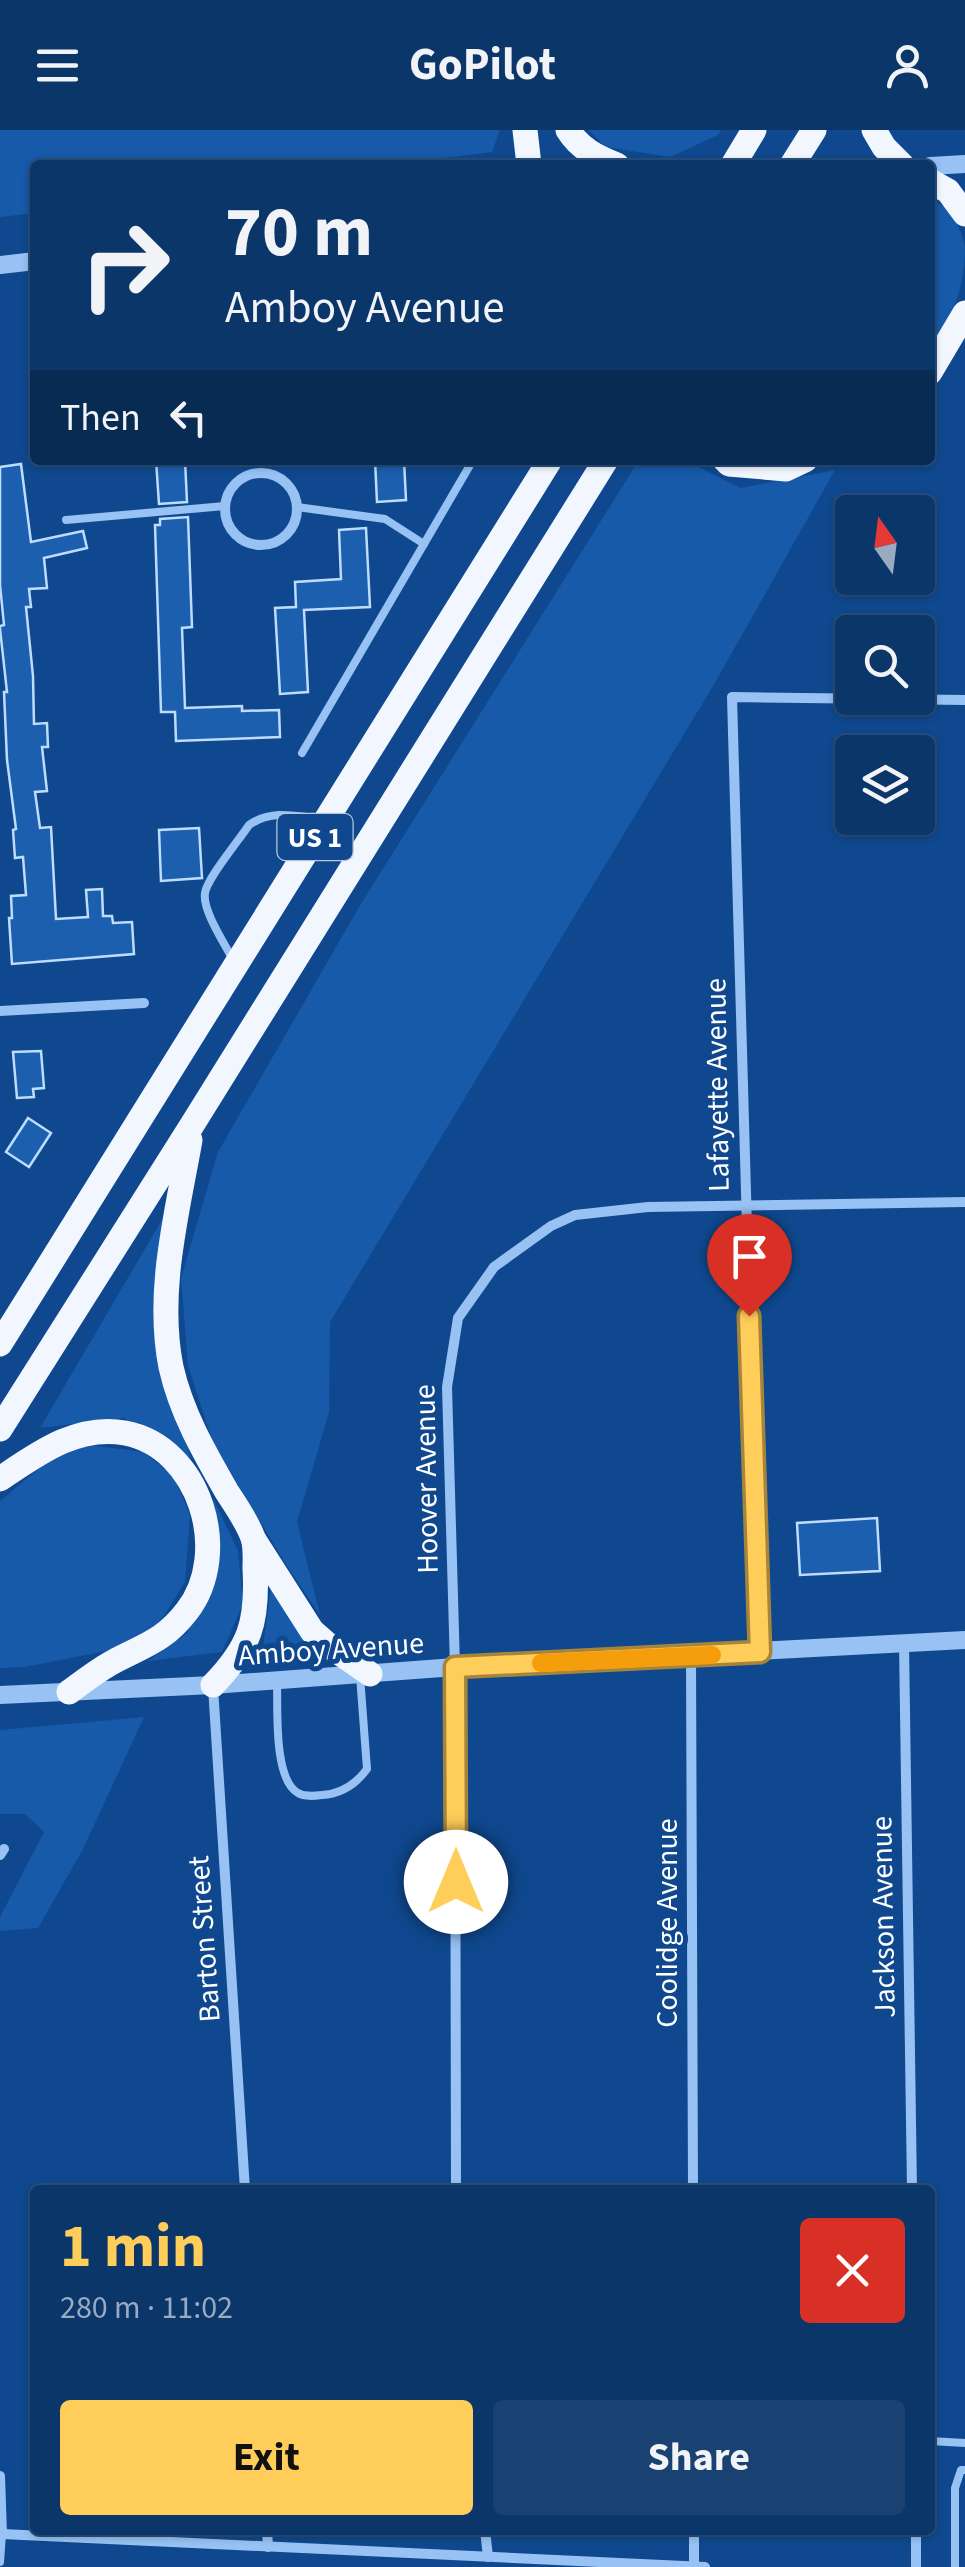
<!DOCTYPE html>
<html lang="en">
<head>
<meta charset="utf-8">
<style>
	:root { --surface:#0b366a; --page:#194172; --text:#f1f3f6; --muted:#9aabc1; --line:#2b507e; --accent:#ffcd59 }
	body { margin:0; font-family:"Source Sans 3",sans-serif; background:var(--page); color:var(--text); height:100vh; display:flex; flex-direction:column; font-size:38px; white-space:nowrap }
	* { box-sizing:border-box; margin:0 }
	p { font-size:32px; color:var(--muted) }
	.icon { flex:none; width:55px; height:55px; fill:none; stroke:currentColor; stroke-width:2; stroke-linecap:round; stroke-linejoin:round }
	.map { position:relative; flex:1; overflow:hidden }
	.details { position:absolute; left:30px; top:2055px; width:905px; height:350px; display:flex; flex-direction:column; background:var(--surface); border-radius:10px; box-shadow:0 2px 8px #0004,0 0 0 2px var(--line) }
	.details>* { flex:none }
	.hud { position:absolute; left:30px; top:30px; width:905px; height:305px; border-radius:10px; box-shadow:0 2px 8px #0004,0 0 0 2px var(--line); background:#0b366a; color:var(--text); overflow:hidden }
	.needle { width:65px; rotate:346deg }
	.fabs { position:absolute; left:835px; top:365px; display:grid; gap:20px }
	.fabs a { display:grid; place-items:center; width:100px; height:100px; border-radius:10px; background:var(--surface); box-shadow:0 2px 8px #0004,0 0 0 2px var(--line); font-size:50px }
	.pin { position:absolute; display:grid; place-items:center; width:85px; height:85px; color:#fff; margin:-102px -42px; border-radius:50% 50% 50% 0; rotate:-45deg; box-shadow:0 0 10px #0007 }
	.pin .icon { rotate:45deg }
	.me { position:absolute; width:110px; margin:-55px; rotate:0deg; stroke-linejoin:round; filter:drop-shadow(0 0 8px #0008) }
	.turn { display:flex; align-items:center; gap:35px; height:210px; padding:0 30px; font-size:45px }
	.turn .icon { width:130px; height:130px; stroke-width:2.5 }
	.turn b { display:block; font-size:70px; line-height:85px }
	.then { display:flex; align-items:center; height:95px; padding:0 30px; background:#0003; gap:20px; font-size:38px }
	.round { display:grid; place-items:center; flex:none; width:105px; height:105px; border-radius:10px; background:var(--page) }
	.overview { display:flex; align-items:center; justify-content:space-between; height:170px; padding:0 30px }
	h1 { font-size:60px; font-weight:700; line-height:75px; color:var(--accent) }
	.cta { display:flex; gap:20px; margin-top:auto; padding:20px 30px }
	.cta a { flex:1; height:115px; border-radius:10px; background:var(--accent); color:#111; font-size:40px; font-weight:700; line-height:115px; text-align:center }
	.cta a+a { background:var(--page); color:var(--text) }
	header { display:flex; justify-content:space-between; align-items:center; height:130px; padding:0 30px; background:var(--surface); font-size:45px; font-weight:700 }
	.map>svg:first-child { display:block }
	.green { fill:#165aa9 }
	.building { fill:#1c5fae; stroke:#bedcfe; stroke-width:2.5 }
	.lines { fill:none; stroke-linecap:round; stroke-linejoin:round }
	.service { stroke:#97c2f3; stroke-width:8 }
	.minor { stroke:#97c2f3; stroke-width:10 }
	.tertiary { stroke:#97c2f3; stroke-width:18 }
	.trunk { stroke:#f1f6ff; stroke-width:25 }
	.route-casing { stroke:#a6853a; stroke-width:25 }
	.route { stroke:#ffcd59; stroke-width:18 }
	.slow { stroke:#f59e0b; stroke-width:18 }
	.labels { text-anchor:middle; stroke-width:10; stroke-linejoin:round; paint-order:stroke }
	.shield { fill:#0f488e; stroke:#b7c8dd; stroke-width:2.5 }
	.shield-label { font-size:28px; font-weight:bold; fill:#fff }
	.street-label { font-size:30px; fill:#fff; stroke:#0f488e }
</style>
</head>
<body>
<header><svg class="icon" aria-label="menu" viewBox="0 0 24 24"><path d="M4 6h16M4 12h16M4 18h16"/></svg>GoPilot<svg class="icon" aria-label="person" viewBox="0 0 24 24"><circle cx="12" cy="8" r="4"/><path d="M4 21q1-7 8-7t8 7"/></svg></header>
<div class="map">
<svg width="965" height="2437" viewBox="0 0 965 2437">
	<rect width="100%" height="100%" fill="#0f488e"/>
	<g class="green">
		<polygon points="0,0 500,0 492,22 391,35 35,35 35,83 0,87"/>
		<polygon points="589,0 721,0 718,5 670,27 606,17"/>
		<path d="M 930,70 L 950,79 C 955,91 963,104 965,117 C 965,159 952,188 930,220 Z"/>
		<polygon points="639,330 688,330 690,333 741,358 835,340 716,551 330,1192 329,1282 297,1392 320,1485 285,1433 213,1313 188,1236 181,1148 218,1022 359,777"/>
		<polygon points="163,1088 153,1191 177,1289 192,1329 124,1288 40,1298"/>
		<polygon points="89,1315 144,1322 174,1347 190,1385 185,1452 157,1497 111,1520 25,1537 0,1538 0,1371 48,1331"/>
		<polygon points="213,1368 238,1421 243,1474 222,1522 148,1531 187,1503 215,1454"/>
		<polygon points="271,1456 315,1518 262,1525"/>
		<polygon points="144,1587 83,1719 38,1798 0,1801 0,1787 44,1702 25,1684 0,1684 0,1600"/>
	</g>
	<g class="building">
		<polygon points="156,330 185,330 187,372 159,374"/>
		<polygon points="375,330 404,330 406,370 377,372"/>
		<polygon points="21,334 31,412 83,401 87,418 44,428 47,458 29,459 31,477 26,477 33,546 34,594 47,593 48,617 42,617 47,661 35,662 40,698 51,697 56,789 88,787 86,760 102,759 103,786 112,786 113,793 132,792 134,824 12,834 9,788 12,788 11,766 26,765 23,727 15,728 13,700 16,699 7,630 4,562 7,562 0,499 0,496 4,495 0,455 0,337"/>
		<polygon points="188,387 192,497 182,498 185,578 242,576 242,581 279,580 280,607 176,611 175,582 161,582 155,395 160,395 160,389"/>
		<polygon points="366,398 370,477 304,480 308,562 280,564 275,478 296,477 295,452 341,449 339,400"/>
		<polygon points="199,698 202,748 161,751 159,700"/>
		<polygon points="41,921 44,958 33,959 34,967 17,968 13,922"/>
		<polygon points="28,988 51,1003 29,1037 6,1022"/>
		<polygon points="877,1388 880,1441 800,1445 797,1393"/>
	</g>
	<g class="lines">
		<g class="service">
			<polyline points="297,377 385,389 424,414"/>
			<polyline points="66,390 225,376"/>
			<polyline points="302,623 473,330"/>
			<path d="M 233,830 C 225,814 202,780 205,763 C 207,748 240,709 249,695 C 271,679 297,686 322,689"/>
			<path d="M 277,1551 C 278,1577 273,1649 298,1663 C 305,1667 314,1666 322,1665 C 341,1664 356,1654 367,1639 L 360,1546"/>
			<polyline points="930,2311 965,2313"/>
			<polyline points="0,2432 2,2404"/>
			<polyline points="955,2437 955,2358 961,2340 965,2340"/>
		</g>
		<g class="minor">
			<circle cx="261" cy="379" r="36"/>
			<polyline points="0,881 144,873"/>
			<polyline points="904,1513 912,2060"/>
			<polyline points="759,1522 732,567 965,570"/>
			<polyline points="691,1526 693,2060"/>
			<polyline points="213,1557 245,2060"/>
			<polyline points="0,1725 4,1719"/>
			<polyline points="456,2060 455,1537 447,1257 458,1188 494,1137 551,1096 575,1085 648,1077 965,1072"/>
			<polyline points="0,2346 2,2404 705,2437"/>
			<polyline points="267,2400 268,2417"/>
			<polyline points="485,2400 488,2427"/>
			<polyline points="694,2400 694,2436"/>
			<polyline points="916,2400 916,2437"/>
		</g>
		<g class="tertiary">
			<polyline points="930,36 965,34"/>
			<polyline points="0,135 35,131"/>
			<polyline points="0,1565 213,1555 455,1537 965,1510"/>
		</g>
		<g class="trunk">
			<polyline points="525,0 529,35"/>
			<path d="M 568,0 C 580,19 597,27 617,35"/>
			<polyline points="874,0 884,17 902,35"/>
			<polyline points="733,35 754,0"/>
			<polyline points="792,35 814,0"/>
			<polyline points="930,51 948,61 965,84"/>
			<polyline points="930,242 965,183"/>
			<polyline points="725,330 729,334 786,339 805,330"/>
			<path d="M 190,1010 C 177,1084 156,1162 171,1237 C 181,1282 204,1322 227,1362 C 236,1376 248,1393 253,1408 C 256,1417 255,1429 255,1439 C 258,1492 250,1517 213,1555"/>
			<path d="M 0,1214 C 185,921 366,625 550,330"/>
			<polyline points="0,1299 192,995 606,330"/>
			<path d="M 0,1349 C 37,1324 77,1294 125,1303 C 200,1317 232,1423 187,1481 C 164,1511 145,1515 113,1532 C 98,1540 83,1552 69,1562"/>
			<polyline points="254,1410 312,1501 328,1515 370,1544"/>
		</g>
	</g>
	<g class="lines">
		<defs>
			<polyline id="route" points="456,1752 455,1537 760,1522 749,1186"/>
		</defs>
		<use href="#route" class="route-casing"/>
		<use href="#route" class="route"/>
		<polyline class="slow" points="541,1533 712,1525"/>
	</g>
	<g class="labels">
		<rect class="shield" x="277.5" y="684" width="75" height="46" rx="8"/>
		<g class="shield-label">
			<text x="315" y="717">US 1</text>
		</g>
		<g class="street-label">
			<text transform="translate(717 955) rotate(-91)" y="10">Lafayette Avenue</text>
			<text transform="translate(426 1349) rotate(-91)" y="10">Hoover Avenue</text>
			<text transform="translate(331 1519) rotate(-4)" y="10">Amboy Avenue</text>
			<text transform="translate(883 1787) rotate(-91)" y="10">Jackson Avenue</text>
			<text transform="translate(667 1793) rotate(-90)" y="10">Coolidge Avenue</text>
			<text transform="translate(204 1809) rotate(-94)" y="10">Barton Street</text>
		</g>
	</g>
</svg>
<div class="fabs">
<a><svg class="needle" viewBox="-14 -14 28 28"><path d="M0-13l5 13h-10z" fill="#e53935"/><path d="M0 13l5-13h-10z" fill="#9aabc1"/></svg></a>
<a><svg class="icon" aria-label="search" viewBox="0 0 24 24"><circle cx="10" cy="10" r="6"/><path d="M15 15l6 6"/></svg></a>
<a><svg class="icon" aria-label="layers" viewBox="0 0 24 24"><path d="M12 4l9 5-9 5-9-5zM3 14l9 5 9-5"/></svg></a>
</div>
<div class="pin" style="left:749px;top:1186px;background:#d93025"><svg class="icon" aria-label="arrive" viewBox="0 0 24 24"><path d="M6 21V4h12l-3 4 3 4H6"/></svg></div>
<svg class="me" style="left:456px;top:1752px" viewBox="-20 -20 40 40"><circle r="19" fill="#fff"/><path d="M0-13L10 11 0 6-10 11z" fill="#ffcd59"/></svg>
<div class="hud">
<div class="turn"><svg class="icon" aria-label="right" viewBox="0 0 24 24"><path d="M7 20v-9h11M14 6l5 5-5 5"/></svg><div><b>70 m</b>Amboy Avenue</div></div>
<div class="then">Then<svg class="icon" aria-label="left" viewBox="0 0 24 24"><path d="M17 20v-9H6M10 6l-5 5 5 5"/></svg></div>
</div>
<section class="details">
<div class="overview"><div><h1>1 min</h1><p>280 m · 11:02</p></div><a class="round" style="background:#d93025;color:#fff"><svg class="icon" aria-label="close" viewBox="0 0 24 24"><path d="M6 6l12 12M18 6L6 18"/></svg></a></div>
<div class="cta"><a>Exit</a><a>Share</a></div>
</section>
</div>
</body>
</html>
